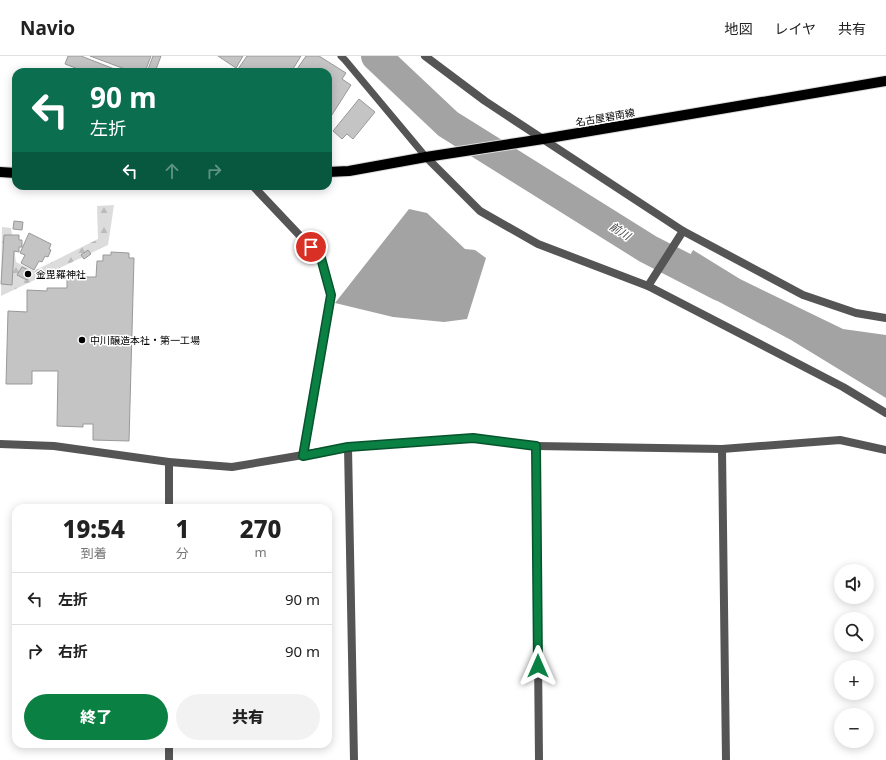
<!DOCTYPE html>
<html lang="ja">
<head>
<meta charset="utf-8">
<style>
	:root { --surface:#fff; --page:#f2f2f2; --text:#222; --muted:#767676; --line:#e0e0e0; --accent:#0b8043 }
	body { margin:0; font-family:"Noto Sans","Noto Sans JP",sans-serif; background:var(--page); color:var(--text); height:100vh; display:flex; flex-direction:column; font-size:15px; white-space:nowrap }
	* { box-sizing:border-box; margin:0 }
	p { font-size:13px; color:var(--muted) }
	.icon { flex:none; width:22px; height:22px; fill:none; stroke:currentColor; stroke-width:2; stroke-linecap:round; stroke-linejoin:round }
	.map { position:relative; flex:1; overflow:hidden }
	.side { position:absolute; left:12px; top:448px; width:320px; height:244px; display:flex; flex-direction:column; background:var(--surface); border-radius:12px; box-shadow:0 2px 10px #0003 }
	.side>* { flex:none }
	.hud { position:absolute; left:12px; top:12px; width:320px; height:122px; border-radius:12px; box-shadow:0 2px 10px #0003; background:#0b6e4f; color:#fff; overflow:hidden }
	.controls { position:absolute; left:834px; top:508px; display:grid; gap:8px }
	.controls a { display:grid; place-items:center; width:40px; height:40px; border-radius:50%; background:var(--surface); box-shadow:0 2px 10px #0003; font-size:20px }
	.pin { position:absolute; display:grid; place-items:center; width:34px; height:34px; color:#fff; margin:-17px; border:2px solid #fff; border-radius:50%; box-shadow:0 1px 4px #0007 }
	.me { position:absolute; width:44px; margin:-22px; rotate:0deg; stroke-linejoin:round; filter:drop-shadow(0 0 3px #0008) }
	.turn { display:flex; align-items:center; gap:14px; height:84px; padding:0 12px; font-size:18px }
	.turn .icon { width:52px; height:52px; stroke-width:2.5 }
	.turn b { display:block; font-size:28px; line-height:34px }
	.lanes { display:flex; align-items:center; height:38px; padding:0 12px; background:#0003; justify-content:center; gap:20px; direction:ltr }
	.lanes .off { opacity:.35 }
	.eta { display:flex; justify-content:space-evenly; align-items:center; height:68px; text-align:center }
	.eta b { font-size:24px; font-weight:800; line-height:28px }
	.button { display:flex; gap:8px; margin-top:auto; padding:8px 12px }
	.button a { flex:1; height:46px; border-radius:24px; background:var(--accent); color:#fff; font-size:16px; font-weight:800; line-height:46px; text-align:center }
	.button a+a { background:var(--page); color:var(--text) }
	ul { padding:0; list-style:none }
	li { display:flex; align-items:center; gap:12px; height:52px; padding:0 12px; border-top:1px solid var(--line) }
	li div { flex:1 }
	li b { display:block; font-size:15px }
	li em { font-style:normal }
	header { display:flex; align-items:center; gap:24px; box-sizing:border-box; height:56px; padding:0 20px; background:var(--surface); border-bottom:1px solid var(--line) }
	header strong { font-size:19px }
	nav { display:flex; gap:22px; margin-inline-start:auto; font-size:14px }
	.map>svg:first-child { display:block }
	.forest { fill:url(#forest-firs) }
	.water { fill:#a3a3a3 }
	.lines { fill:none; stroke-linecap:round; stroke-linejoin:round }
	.river { stroke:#a3a3a3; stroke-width:30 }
	.building { fill:#c4c4c4; stroke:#999 }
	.primary-casing { stroke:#dbdbdb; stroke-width:12 }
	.service { stroke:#555; stroke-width:7 }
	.minor { stroke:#555; stroke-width:8 }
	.primary { stroke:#000; stroke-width:10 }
	.route-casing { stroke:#07532c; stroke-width:10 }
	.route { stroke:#0b8043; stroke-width:7 }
	.poi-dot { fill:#000; stroke:#fff; stroke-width:1.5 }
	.labels { text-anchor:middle; stroke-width:3; stroke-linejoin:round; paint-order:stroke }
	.street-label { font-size:10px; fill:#000; stroke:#fff }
	.poi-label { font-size:10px; fill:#000; stroke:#fff; text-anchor:start }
	.water-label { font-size:11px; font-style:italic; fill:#444; stroke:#fff }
</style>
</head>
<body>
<header>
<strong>Navio</strong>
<nav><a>地図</a><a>レイヤ</a><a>共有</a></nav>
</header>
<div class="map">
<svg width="886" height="704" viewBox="0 0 886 704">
	<defs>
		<pattern id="forest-firs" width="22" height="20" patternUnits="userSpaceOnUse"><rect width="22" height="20" fill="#dcdcdc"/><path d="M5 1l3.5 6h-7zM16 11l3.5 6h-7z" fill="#bbb"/></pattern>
	</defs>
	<rect width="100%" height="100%" fill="#fff"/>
	<polygon class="forest" points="114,149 108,189 1,240 2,171 11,172 16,206 34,215 98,183 97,150"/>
	<g class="water">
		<polygon points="409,153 427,157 465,193 475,194 486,202 467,263 444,266 393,261 335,247"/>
		<polygon points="693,194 740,223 843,273 886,279 886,342 791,284 676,223"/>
	</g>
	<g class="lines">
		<polyline class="river" points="376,0 448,68 648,193 720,230"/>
	</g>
	<g class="building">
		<polygon points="68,0 81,0 122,16 86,16 65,8"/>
		<polygon points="90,0 151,0 145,16 133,16"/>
		<polygon points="153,0 161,0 155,16 147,16"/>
		<polygon points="218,0 243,0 236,12"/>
		<polygon points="247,0 301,0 291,16 236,16"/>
		<polygon points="306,0 319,0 346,17 342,23 351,29 328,65 328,16 295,16"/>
		<polygon points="359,43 375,56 353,83 347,78 342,83 333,75"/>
		<polygon points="14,165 23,166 22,174 13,173"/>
		<polygon points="29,177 51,188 49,193 51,194 48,201 45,200 42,206 39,205 34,214 21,207 25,199 20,197"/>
		<polygon points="4,179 19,179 19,184 22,184 22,191 19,191 19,196 14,195 12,229 1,228"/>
		<polygon points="88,194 91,198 84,203 81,199"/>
		<polygon points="111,196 129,197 129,202 134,202 129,385 93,384 93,368 83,368 83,371 57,370 58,315 32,315 32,328 6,328 8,255 27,256 27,234 47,235 47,232 67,232 67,221 96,221 97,205 103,205 103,199 111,199"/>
		<polygon points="22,211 31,215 27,224 17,219"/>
	</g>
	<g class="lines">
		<defs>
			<g id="primary">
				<polyline points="0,116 16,117"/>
				<polyline points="328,116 349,115 426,101 543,83 886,25"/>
			</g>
		</defs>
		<use href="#primary" class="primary-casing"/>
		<polyline class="service" points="341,0 345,4 426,101"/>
		<g class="minor">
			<polyline points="425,0 485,45 683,175"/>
			<polyline points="426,101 480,155 538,188 648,230 843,331 886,357"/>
			<polyline points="253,130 321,202 331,239 303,399"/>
			<polyline points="648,230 683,175 803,239 856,257 886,262"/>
			<polyline points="0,388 54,390 169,406 232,411 303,399 348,391 473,382 536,390 539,704"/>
			<polyline points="536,390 722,393 840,384 886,394"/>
			<polyline points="348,391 354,704"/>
			<polyline points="722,393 726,704"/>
			<polyline points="169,452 169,406"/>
			<polyline points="169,704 169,688"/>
		</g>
		<use href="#primary" class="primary"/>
	</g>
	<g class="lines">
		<defs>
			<polyline id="route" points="311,191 321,202 331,239 303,400 348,391 473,382 536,390 538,610"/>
		</defs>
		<use href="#route" class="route-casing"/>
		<use href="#route" class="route"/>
	</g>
	<g class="poi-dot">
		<circle cx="28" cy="218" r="4"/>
		<circle cx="82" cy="284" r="4"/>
	</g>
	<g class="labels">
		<g class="street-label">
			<text transform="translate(605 61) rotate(-10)" y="4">名古屋碧南線</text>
		</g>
		<g class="poi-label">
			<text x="36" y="222">金毘羅神社</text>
			<text x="90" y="288">中川醸造本社・第一工場</text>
		</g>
		<g class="water-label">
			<text transform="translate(620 175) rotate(32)" y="4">前川</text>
		</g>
	</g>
</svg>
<div class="controls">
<a><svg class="icon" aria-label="sound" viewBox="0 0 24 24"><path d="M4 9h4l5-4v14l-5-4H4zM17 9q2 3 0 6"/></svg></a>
<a><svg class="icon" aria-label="search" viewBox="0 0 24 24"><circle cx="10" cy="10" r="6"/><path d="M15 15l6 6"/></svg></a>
<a>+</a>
<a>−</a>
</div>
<div class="pin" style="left:311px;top:191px;background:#d93025"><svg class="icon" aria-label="arrive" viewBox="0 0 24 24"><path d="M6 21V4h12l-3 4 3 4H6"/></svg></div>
<svg class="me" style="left:538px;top:610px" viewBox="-20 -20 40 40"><path d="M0-17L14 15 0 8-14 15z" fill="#0b8043" stroke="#fff" stroke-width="4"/></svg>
<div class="hud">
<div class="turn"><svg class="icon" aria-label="left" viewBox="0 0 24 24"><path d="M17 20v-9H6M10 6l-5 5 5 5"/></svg><div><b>90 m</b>左折</div></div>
<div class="lanes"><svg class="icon" aria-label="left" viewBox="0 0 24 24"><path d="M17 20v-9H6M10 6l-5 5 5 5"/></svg><svg class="icon off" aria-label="ahead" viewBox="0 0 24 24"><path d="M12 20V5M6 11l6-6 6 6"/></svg><svg class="icon off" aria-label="right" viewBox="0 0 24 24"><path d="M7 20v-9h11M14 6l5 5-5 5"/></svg></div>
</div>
<section class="side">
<div class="eta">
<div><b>19:54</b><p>到着</p></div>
<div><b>1</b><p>分</p></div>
<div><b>270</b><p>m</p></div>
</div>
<ul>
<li><svg class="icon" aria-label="left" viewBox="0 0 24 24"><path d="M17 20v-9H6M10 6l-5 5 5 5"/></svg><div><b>左折</b></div><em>90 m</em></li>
<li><svg class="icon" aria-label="right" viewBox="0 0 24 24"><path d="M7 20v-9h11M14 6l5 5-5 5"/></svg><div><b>右折</b></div><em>90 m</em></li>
</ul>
<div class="button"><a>終了</a><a>共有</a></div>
</section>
</div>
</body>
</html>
